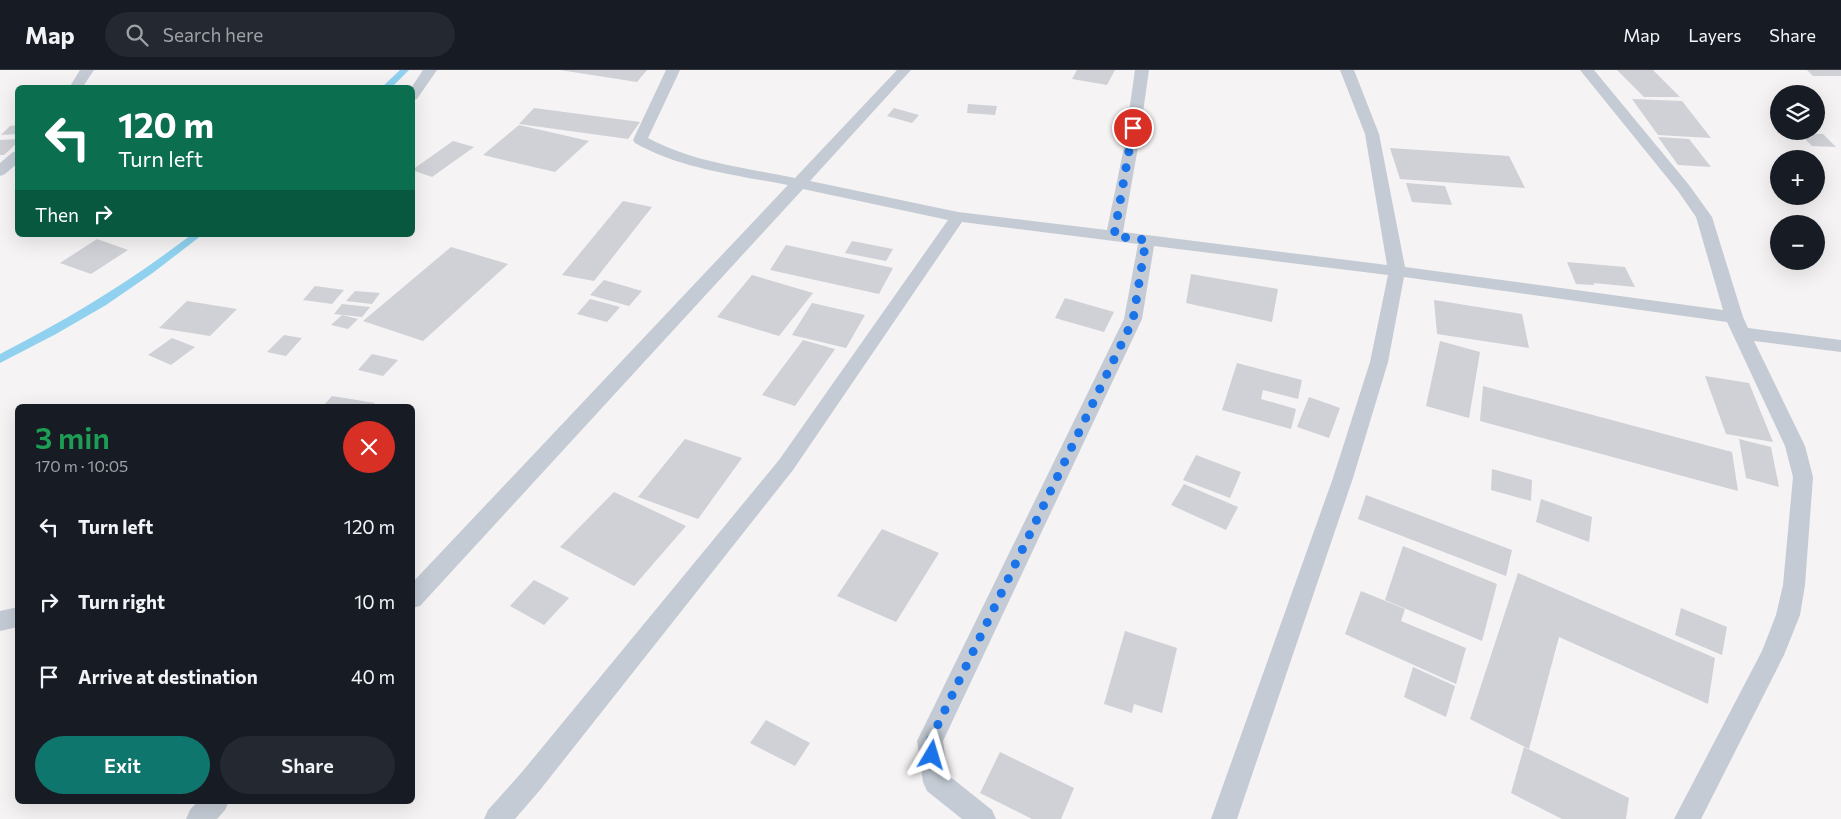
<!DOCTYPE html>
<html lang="en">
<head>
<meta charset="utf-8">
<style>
	:root { --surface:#171b24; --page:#242831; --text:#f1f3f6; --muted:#9ea1a6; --line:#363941; --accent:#0f766e }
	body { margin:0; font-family:Commissioner,sans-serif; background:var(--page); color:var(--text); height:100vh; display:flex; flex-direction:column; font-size:19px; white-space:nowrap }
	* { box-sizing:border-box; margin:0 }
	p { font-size:16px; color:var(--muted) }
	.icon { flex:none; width:28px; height:28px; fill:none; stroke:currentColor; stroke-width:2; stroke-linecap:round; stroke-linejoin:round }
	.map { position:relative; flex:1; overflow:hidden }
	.drawer { position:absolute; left:15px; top:334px; width:400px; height:400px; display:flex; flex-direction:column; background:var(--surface); border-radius:8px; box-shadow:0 5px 20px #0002 }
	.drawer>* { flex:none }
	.hud { position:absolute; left:15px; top:15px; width:400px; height:152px; border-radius:8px; box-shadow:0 5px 20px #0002; background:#0b6e4f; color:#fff; overflow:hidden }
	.buttons { position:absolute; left:1770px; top:15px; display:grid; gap:10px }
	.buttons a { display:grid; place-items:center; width:55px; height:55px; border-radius:50%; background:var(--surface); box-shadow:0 5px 20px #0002; font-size:25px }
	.pin { position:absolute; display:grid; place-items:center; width:42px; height:42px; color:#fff; margin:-21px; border:2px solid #fff; border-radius:50%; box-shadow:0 1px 5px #0007 }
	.me { position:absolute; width:55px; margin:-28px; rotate:7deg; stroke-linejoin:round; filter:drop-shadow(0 0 4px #0008) }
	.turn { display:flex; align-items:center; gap:18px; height:105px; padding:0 20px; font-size:22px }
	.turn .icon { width:65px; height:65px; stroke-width:2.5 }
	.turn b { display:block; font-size:35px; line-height:42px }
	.then { display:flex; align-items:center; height:48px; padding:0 20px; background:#0003; gap:10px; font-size:19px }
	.round { display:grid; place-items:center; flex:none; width:52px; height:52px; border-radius:26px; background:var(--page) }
	.summary { display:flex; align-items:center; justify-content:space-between; height:85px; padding:0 20px }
	h1 { font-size:30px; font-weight:600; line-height:38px; color:#1e9e55 }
	.primary-button { display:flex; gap:10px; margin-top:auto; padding:10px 20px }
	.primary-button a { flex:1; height:58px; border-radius:30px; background:var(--accent); color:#fff; font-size:20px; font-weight:600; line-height:58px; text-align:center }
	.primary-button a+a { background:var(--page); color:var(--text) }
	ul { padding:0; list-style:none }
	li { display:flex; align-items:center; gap:15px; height:75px; padding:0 20px }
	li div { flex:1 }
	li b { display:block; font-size:19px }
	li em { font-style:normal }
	header { display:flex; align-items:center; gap:30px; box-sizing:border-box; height:70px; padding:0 25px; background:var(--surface); border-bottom:1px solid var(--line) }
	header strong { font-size:24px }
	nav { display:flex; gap:28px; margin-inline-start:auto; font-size:18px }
	.search { width:350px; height:45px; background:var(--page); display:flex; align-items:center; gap:12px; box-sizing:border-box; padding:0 18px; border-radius:28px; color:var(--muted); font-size:19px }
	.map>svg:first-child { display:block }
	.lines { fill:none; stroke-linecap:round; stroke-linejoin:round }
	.stream { fill:#8fd1ef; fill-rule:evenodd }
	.building { fill:#cfd1d7 }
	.lane { fill:#c4cbd4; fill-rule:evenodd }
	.route { stroke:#1a73e8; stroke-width:9; stroke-dasharray:0 16.2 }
</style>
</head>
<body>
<header>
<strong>Map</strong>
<div class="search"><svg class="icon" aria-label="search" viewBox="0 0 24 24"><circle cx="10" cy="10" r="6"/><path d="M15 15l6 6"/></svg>Search here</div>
<nav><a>Map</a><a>Layers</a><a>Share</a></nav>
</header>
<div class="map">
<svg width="1841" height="749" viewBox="0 0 1841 749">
	<rect width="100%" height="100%" fill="#f5f3f3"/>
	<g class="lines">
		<g class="stream">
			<polygon points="400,0 409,0 391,18 381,18"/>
			<path d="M 191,165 L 202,165 L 154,202 L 106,235 L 56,264 L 0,293 L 0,284 C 67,250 131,211 191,165 Z"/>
		</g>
	</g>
	<g class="building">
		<polygon points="560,0 647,0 637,12"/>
		<polygon points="1077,0 1115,0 1107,15 1072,9"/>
		<polygon points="1617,0 1653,0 1680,27 1644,27"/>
		<polygon points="1807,0 1841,0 1841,6 1813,6"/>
		<polygon points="1632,29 1682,31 1711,68 1658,65"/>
		<polygon points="968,34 997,36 995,45 967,43"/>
		<polygon points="534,38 640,52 628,69 519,54"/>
		<polygon points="894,38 919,45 912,53 887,46"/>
		<polygon points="18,55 18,64 1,65 10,56"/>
		<polygon points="519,55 589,71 555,102 483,85"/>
		<polygon points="1799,63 1823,64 1836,77 1812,76"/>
		<polygon points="1658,67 1689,69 1711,97 1678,95"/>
		<polygon points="18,69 18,72 4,85 0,85 0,70"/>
		<polygon points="453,71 474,77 432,107 412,100"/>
		<polygon points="1390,78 1509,86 1525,118 1400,109"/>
		<polygon points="1406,113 1445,116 1452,135 1412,132"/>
		<polygon points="623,131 652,137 594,211 562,205"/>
		<polygon points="97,169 128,180 91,204 60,193"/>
		<polygon points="852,171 893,179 886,191 845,183"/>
		<polygon points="786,175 893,198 879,224 770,200"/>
		<polygon points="451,177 508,194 423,271 363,251"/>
		<polygon points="1567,192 1625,197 1635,217 1593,213 1595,215 1576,214"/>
		<polygon points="1191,204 1278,219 1272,252 1186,233"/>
		<polygon points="752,205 813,223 779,266 717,247"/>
		<polygon points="604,210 642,221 629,236 590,225"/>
		<polygon points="315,216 344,220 332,234 303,230"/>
		<polygon points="355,221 380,223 372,234 346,231"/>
		<polygon points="1065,228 1114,242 1104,262 1055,248"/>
		<polygon points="590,229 620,237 607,252 577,244"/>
		<polygon points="1434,230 1522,244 1529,278 1437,264"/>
		<polygon points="187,231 237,239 210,266 159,258"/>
		<polygon points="812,233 865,245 846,278 792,265"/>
		<polygon points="342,234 370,237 362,247 334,244"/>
		<polygon points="342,245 358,249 348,259 331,255"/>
		<polygon points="284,265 302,268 286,286 267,282"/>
		<polygon points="172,268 195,277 171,295 148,285"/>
		<polygon points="803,270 835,279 795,336 762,325"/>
		<polygon points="1440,271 1480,282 1469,348 1426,336"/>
		<polygon points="372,284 398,290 383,306 358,300"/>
		<polygon points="1237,293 1302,310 1298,329 1263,320 1261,329 1296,339 1291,359 1222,340"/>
		<polygon points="1705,306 1749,313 1773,372 1726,364"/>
		<polygon points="1483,316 1732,382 1738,421 1480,351"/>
		<polygon points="332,326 375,333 372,336 323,336"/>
		<polygon points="1309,327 1340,338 1329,368 1297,357"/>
		<polygon points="685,369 742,388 698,449 638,427"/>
		<polygon points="1739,369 1771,377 1779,417 1746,408"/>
		<polygon points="1196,385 1241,402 1230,428 1183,410"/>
		<polygon points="1492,399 1532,410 1531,431 1491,420"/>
		<polygon points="1184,414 1238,437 1226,460 1171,435"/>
		<polygon points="614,422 686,456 634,516 560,477"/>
		<polygon points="1366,425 1512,480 1506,506 1358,449"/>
		<polygon points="1541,429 1592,447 1589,472 1536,452"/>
		<polygon points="882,459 939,483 896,552 837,526"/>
		<polygon points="1403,476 1497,514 1482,571 1385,530"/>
		<polygon points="1518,503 1715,588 1708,634 1559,567 1529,679 1470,649"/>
		<polygon points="534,510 569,528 544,555 510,536"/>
		<polygon points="1361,521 1405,539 1401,551 1466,578 1456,614 1345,564"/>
		<polygon points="1681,538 1727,557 1722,585 1675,565"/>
		<polygon points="1125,561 1177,578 1162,643 1134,634 1132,643 1104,634"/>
		<polygon points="1413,597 1455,616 1446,647 1404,627"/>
		<polygon points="766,650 810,673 795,696 750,673"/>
		<polygon points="1524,677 1629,728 1626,749 1562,749 1511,723"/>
		<polygon points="1000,682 1074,718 1061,749 1032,749 980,723"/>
	</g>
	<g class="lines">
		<g class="lane">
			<polygon points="80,0 94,0 82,18 69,18"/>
			<polygon points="423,0 437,0 417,29 412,30 411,18"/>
			<path d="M 666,0 L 680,0 L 648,68 C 692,92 746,98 795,108 L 897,0 L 911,0 L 810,111 L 958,142 L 1107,160 L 1124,77 L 1135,0 L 1149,0 L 1138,77 L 1123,162 L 1387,195 L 1365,64 L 1340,0 L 1354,0 L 1379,64 L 1405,197 L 1723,240 L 1696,147 L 1678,121 L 1580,0 L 1594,0 L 1689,115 L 1712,147 L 1743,247 L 1748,258 L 1841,270 L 1841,282 L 1754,271 L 1805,376 L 1813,407 L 1805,515 L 1800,545 L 1784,585 L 1701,749 L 1674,749 L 1762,581 L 1776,545 L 1783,515 L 1793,407 L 1785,376 L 1727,252 L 1404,207 L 1388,292 L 1353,408 L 1237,749 L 1211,749 L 1333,408 L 1370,292 L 1388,205 L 1154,176 L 1142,249 L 943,671 L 948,705 L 992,740 L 996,749 L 962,749 L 927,721 L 923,712 L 917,671 L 1124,249 L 1138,174 L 962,152 L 793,400 L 540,720 L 515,749 L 484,749 L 488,740 L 522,702 L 779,390 L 948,150 L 803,119 L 420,536 L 412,538 L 412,513 L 788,115 C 736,105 681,99 635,73 L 633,70 Z"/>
			<polygon points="18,81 18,93 5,104 0,106 0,93 13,82"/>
			<polygon points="18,537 18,557 0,561 0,541"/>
			<polygon points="198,731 229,731 225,740 217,749 186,749 190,740"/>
		</g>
	</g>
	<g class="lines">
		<polyline class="route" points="932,685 930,671 1133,250 1146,170 1114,166 1133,58"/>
	</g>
</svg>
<div class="buttons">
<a><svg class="icon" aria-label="layers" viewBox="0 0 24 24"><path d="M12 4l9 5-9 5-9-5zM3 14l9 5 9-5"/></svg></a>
<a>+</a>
<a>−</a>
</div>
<div class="pin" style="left:1133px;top:58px;background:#d93025"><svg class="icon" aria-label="arrive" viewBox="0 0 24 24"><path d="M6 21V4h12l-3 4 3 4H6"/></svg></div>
<svg class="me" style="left:932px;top:685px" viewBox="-20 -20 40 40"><path d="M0-17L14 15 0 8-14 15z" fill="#1a73e8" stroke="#fff" stroke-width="4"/></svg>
<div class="hud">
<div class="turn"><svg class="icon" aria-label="left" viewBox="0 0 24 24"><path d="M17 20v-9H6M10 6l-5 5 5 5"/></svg><div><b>120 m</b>Turn left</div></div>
<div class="then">Then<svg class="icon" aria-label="right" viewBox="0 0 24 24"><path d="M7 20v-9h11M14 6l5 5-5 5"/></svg></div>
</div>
<section class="drawer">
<div class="summary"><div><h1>3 min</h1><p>170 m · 10:05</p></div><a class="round" style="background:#d93025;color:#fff"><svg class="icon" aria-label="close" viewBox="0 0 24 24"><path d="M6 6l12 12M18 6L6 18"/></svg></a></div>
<ul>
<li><svg class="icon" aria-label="left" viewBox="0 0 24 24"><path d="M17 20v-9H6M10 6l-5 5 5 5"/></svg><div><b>Turn left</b></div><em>120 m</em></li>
<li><svg class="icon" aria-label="right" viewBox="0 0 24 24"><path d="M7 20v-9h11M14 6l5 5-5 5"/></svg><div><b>Turn right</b></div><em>10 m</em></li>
<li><svg class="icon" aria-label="arrive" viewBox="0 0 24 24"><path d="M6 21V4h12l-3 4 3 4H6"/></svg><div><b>Arrive at destination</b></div><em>40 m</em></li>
</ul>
<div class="primary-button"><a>Exit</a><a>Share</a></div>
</section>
</div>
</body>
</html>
